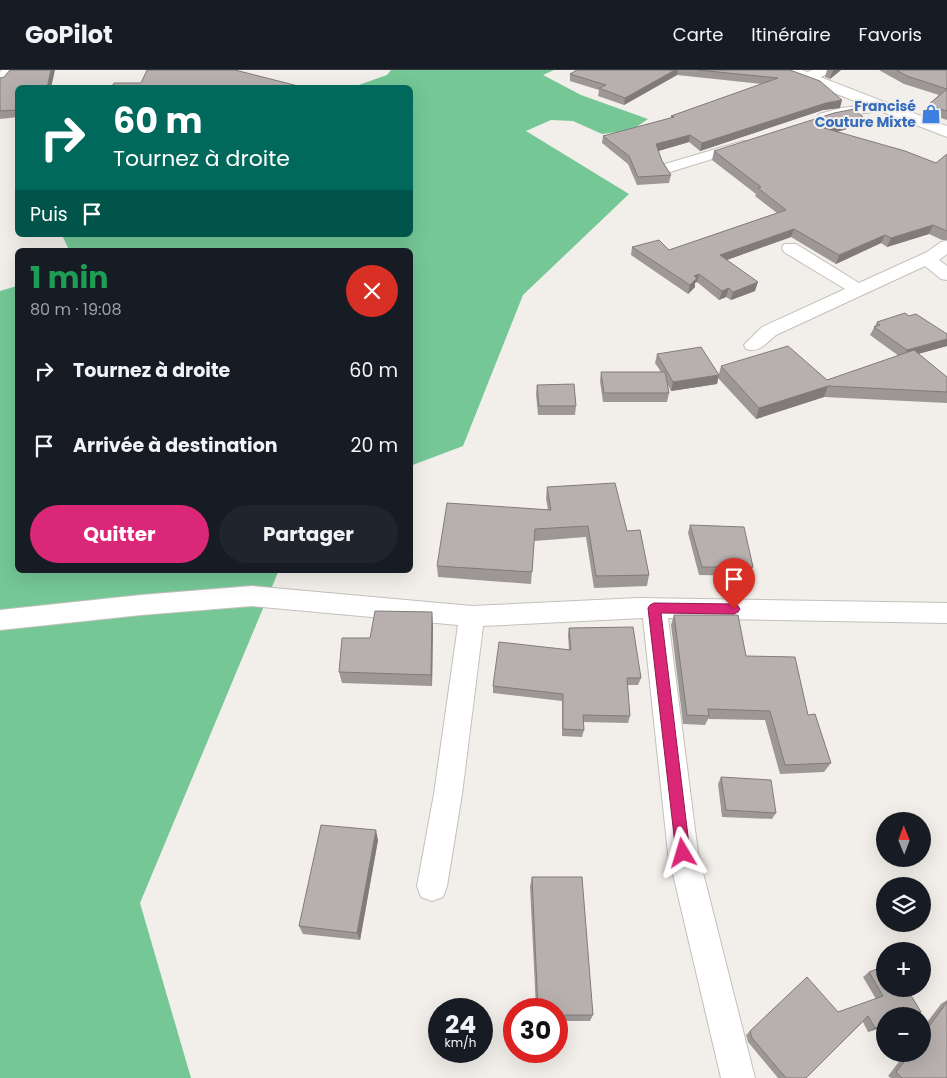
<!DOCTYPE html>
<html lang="fr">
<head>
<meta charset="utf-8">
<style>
	:root { --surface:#171b24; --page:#20242c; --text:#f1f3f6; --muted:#9ea1a6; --line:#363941; --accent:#db2777 }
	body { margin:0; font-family:Poppins,sans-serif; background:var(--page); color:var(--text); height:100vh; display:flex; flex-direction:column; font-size:19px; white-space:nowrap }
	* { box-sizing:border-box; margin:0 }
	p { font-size:16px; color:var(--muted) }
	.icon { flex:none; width:28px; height:28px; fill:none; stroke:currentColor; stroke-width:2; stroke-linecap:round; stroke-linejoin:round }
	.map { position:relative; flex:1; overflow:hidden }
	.side { position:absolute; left:15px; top:178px; width:398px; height:325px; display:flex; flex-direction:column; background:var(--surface); border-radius:8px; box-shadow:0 5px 20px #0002 }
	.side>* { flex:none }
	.guide { position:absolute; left:15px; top:15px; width:398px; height:152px; border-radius:8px; box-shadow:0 5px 20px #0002; background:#00695c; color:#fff; overflow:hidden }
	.needle { width:32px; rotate:359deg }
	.tools { position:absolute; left:876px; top:742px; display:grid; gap:10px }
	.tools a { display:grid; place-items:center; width:55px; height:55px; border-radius:50%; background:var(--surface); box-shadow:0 5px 20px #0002; font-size:25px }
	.speed { position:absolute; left:428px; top:928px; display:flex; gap:10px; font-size:25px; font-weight:700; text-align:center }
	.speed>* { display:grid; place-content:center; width:65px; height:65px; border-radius:50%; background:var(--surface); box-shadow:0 5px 20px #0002; line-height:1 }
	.speed small { font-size:12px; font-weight:400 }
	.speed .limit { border:8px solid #d22; background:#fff; color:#111 }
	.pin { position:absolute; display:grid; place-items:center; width:42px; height:42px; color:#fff; margin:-51px -21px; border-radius:50% 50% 50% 0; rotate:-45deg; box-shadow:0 0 5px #0007 }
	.pin .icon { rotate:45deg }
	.me { position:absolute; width:55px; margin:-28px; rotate:353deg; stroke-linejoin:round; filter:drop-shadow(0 0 4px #0008) }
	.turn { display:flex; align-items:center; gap:18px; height:105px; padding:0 15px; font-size:22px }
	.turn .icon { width:65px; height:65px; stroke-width:2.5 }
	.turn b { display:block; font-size:35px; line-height:42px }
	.then { display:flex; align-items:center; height:48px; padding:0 15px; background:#0003; gap:10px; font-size:19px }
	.round { display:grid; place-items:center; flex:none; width:52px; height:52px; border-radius:26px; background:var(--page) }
	.head { display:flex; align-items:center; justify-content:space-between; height:85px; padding:0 15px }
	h1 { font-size:30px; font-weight:700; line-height:38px; color:#1e9e55 }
	.primary-button { display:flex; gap:10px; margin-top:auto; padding:10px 15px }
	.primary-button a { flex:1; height:58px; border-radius:30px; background:var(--accent); color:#fff; font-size:20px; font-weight:700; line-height:58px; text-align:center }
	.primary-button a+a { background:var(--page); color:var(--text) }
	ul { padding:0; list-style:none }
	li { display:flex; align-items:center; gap:15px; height:75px; padding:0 15px }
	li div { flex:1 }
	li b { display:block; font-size:19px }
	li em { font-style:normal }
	header { display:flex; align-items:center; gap:30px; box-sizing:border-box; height:70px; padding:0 25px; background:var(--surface); border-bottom:1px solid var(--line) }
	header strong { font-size:24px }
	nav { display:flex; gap:28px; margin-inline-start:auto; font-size:18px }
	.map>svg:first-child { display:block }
	.forest { fill:#75c796 }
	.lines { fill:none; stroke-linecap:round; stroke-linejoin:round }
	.minor-casing { stroke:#c3c0bb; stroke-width:2 }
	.trunk-casing { stroke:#c3c0bb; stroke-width:2 }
	.minor { fill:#fff; fill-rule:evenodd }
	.trunk { fill:#fff; fill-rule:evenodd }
	.wall { fill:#9d9796 }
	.shaded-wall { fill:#807b7a }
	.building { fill:#b7b0af; stroke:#807b7a }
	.route { fill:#db2777; stroke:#8e194d }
	.labels { text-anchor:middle; stroke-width:4; stroke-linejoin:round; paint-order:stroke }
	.far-shop-label { font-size:14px; font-weight:bold; fill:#366cbe; stroke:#f2efea; text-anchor:end }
</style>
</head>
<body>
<header>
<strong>GoPilot</strong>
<nav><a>Carte</a><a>Itinéraire</a><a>Favoris</a></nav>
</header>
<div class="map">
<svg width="947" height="1008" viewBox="0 0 947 1008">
	<rect width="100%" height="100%" fill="#f2efea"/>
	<g class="forest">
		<polygon points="391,0 554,0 543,5 581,25 648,49 632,60 602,64 573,51 551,50 526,61 629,124 523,225 463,376 410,396 410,180 69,180 62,165 410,165 410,18 353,17 387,5"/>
		<polygon points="17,216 18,500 279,500 140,833 191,1008 0,1008 0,221"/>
	</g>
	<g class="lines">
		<defs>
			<g id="minor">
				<polygon points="2,0 16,0 5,13 0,14 0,2"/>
				<path d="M 813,0 L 832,0 C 826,6 811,12 802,10 L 800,7 L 802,4 Z"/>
				<polygon points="884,33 889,34 891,37 889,40 842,46 824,51 819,50 817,47 819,44 841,38"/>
				<polygon points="743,71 748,72 750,75 748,78 670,102 665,100 662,97 665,94"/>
				<path d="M 947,171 L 947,184 L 939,190 L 947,196 L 947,210 L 941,209 L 925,196 L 776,265 C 766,273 760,283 746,279 L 744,275 L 762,257 L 845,219 L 784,182 L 782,178 L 784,174 L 796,174 L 859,213 L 927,182 L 941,172 Z"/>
				<polygon points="252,516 472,536 638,528 947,533 947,553 668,548 698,783 755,1008 721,1008 668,783 643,548 483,556 462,724 447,816 443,827 432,831 421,827 417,816 434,724 458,555 252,536 141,545 0,560 0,540 141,525"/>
			</g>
			<polygon id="trunk" points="780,0 802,0 947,56 947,67 783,3"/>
		</defs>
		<use href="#minor" class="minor-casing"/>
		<use href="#trunk" class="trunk-casing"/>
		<use href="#minor" class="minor"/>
		<use href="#trunk" class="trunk"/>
	</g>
	<g class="wall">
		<polygon points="577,0 790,0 840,38 823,40 700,81 689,72 658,81 662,91 671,105 669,113 637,115 628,94 602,73 603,66 671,48 671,46 762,14 677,5 624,35 598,26 599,20 570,11 570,4"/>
		<polygon points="827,0 841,0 830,9 825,7"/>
		<polygon points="879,0 947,0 947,50 925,43 928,35 939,25 904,14"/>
		<polygon points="0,8 18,18 18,47 0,49"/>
		<polygon points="861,55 837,62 936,93 947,84 947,170 942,170 929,164 887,177 881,173 836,194 791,167 727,190 755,221 731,230 726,227 719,230 697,212 695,213 695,217 688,224 631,185 632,177 669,180 777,143 755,126 756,124 712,90 714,81"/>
		<polygon points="909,246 947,264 947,276 918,284 947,322 947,333 824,327 756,349 718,308 717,314 671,321 667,313 669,323 667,332 603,332 600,311 601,302 661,302 655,293 657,284 719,304 721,296 827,310 899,286 870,265 877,252"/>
		<polygon points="537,315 576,336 575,345 538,345 536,324"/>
		<polygon points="547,417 627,461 649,505 647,516 594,518 586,467 534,471 531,514 438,507 437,496 548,440 546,429"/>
		<polygon points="690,455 753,497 750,506 699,505 688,463"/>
		<polygon points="368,500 398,500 398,501"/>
		<polygon points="674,545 746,586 808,645 831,693 824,702 780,704 765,650 708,649 705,655 683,654 671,555"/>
		<polygon points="433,555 432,616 342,613 339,602"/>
		<polygon points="569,558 641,608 638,615 627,615 630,646 628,653 583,652 584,660 582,667 562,666 562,631 493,623 493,616 569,580 568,565"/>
		<polygon points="721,707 776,743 772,749 722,747 718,714"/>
		<polygon points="378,770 360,870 303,864 299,856"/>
		<polygon points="532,807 593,945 590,951 556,951 556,939 536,939 530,816"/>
		<polygon points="869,902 921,942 914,946 885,946 885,956 868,962 863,952 806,1008 778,1008 748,972 746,965 802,912 838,942 876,929 863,907"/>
		<polygon points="947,930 947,1008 891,1008 888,1006 905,984 922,984 922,959 941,934"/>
	</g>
	<g class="shaded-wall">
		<polygon points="51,0 55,0 51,18 47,18"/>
		<polygon points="675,0 678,0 677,5 624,35 625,28"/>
		<polygon points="834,0 841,0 830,9 832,2"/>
		<polygon points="842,30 840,38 823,40 700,81 702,73 826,33"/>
		<polygon points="863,47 861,55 821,66 824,58"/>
		<polygon points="690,65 689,72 655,82 656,74"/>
		<polygon points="933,155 929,164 887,177 891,168"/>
		<polygon points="794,159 791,167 718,193 720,185"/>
		<polygon points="885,165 881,173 836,194 839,185"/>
		<polygon points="699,204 697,212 695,213 695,217 688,224 690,215 694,206"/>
		<polygon points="758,212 755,221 731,230 733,222"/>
		<polygon points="729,218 726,227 719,230 722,221"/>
		<polygon points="947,269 947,276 903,288 907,280"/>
		<polygon points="719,305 717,314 671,321 673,312"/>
		<polygon points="828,316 824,327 756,349 759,338"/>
		<polygon points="432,542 433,555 432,616 431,605"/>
		<polygon points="376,760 378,770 360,870 357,863"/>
		<polygon points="885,955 885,956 868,962 875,958"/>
	</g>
	<g class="building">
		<polygon points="10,0 51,0 47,18 18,18 18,40 0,41 0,8 4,7"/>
		<polygon points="147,0 235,0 306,18 111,18 114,13 141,13"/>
		<polygon points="577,0 675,0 625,28 599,18 606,15 570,4"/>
		<polygon points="698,0 790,0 820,11 842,30 826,33 702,73 690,65 656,74 662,91 671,105 638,107 629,86 603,66 674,47 671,46 778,8"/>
		<polygon points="896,0 947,0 947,41 928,35 947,19 907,6"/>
		<polygon points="854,39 863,47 824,58 905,81 936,93 947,84 947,161 933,155 891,168 885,165 839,185 794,159 720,185 758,212 733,222 729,218 722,221 699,204 694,206 697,208 690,215 632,177 659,170 669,180 786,140 758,118 761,117 714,81 834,43"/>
		<polygon points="905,243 909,246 916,244 947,264 947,269 907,280 874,257 880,255 877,252"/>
		<polygon points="788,276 827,310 914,280 947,307 947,322 828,316 759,338 721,296"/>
		<polygon points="701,277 719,305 673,312 657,284"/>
		<polygon points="601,302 665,302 669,323 604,323"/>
		<polygon points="574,314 576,336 539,336 537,315"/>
		<polygon points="615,413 627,461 640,460 649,505 596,506 588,456 535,459 532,502 437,496 447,433 551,440 547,417"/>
		<polygon points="690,455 744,457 753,497 702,497"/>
		<polygon points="375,541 432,542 431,605 339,602 342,568 370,568"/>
		<polygon points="674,545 738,545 746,586 795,587 808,645 815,644 831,693 785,695 770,641 708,639 709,646 687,645"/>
		<polygon points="633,557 641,608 627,608 630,646 583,645 584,660 563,659 563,624 493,616 499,572 571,580 569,558"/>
		<polygon points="721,707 771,710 776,743 726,740"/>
		<polygon points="321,755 376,760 357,863 299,856"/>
		<polygon points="532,807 582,807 593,945 556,945 556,939 538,939"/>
		<polygon points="885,896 885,919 907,919 921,942 910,946 885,946 885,955 875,958 868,946 806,1008 786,1008 752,968 750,961 807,907 838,942 883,926 869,902"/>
		<polygon points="947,932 947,1008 902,1008 896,1002 910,984 922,984 922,966"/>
	</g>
	<polygon class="route" points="654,533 734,534 738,536 740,539 738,542 734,544 661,543 690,783 688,788 683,790 678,788 676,783 648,538 650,535"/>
	<defs>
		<symbol id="shop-bare" viewBox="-9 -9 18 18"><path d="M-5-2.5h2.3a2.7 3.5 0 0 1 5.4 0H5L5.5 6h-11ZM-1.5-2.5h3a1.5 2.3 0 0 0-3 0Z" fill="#3f7fe0" stroke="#f2efea" stroke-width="2.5" paint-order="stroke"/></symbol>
	</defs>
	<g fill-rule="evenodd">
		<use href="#shop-bare" x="917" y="30" width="28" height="28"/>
	</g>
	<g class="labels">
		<g class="far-shop-label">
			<text x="916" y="41">Francisé<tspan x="916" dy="16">Couture Mixte</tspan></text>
		</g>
	</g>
</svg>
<div class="tools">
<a><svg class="needle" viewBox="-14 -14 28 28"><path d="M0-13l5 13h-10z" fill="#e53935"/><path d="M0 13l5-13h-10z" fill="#9ea1a6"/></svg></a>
<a><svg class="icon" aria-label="layers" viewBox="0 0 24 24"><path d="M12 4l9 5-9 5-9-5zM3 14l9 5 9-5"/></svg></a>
<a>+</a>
<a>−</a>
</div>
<div class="speed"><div>24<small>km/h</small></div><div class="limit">30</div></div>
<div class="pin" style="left:734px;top:539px;background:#d93025"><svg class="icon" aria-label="arrive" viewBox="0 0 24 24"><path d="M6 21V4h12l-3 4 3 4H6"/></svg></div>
<svg class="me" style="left:683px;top:783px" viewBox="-20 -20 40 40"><path d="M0-17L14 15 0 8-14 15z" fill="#db2777" stroke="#fff" stroke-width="4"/></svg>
<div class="guide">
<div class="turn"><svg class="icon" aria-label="right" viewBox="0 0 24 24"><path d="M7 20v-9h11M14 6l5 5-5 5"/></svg><div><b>60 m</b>Tournez à droite</div></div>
<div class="then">Puis<svg class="icon" aria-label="arrive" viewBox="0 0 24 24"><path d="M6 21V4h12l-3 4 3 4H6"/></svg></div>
</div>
<section class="side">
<div class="head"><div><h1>1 min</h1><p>80 m · 19:08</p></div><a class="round" style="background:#d93025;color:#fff"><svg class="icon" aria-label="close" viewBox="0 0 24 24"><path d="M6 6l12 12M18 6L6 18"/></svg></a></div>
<ul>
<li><svg class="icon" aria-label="right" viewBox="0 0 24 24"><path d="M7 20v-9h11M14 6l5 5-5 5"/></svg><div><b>Tournez à droite</b></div><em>60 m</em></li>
<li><svg class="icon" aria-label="arrive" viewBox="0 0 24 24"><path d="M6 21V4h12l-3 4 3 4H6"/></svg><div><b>Arrivée à destination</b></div><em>20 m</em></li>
</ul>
<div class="primary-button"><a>Quitter</a><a>Partager</a></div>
</section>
</div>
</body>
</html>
